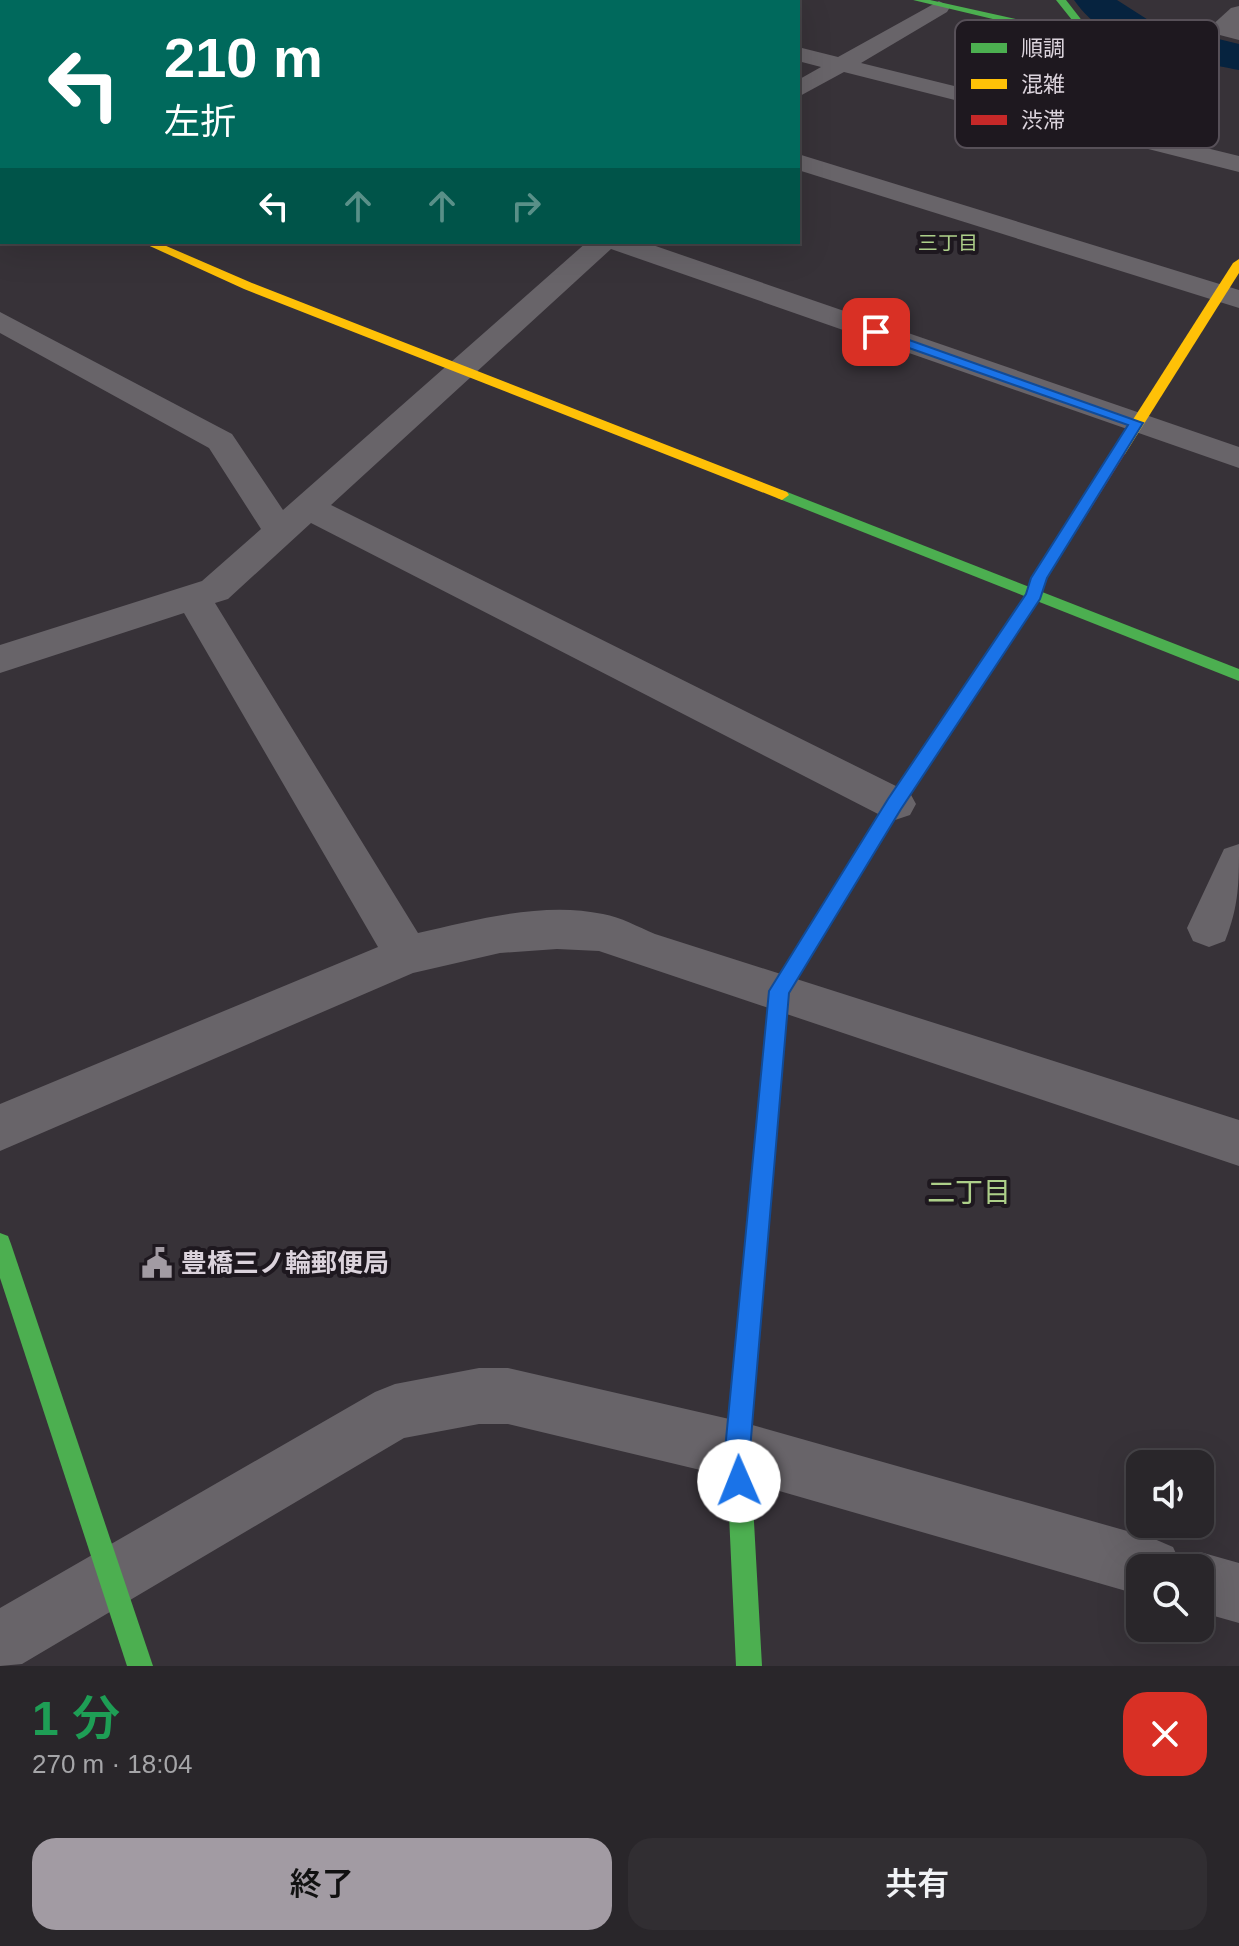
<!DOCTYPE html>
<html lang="ja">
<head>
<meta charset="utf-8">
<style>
	:root { --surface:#29262a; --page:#312e32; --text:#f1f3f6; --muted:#a5a5a8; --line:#454347; --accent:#a29ba3 }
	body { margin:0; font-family:Helvetica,"Noto Sans JP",sans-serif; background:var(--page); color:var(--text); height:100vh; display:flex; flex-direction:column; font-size:30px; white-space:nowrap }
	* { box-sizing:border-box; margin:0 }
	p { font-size:26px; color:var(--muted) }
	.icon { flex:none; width:44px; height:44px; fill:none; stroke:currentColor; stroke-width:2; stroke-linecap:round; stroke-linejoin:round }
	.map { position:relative; height:1666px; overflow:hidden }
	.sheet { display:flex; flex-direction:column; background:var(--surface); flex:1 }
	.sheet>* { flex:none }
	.top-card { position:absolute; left:0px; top:0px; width:800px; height:244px; box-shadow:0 8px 32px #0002,0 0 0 2px var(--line); background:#00695c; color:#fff; overflow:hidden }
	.controls { position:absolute; left:1126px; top:1450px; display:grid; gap:16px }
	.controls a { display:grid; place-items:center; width:88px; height:88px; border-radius:16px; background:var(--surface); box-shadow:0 8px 32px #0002,0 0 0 2px var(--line); font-size:40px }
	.pin { position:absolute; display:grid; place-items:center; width:68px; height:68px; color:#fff; margin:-34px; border-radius:16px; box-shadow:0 4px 12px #0006 }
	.me { position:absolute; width:88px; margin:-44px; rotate:359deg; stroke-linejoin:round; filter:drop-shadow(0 0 6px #0008) }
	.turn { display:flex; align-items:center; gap:28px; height:168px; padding:0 32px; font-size:36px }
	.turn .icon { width:104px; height:104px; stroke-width:2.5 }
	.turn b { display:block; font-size:56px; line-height:68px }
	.lanes { display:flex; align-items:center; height:76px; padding:0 32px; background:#0003; justify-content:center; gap:40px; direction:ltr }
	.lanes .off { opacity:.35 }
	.round { display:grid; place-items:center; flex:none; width:84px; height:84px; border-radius:24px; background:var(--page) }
	.summary { display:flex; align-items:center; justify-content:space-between; height:136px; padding:0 32px }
	h1 { font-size:48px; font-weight:600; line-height:60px; color:#1e9e55 }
	.primary-button { display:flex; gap:16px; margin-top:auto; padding:16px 32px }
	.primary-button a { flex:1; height:92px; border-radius:24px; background:var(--accent); color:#111; font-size:32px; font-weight:600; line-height:92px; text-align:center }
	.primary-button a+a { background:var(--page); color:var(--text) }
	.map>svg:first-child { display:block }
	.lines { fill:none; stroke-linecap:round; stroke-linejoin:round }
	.river { fill:#06233f; fill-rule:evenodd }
	.street { fill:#686469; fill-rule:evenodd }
	.fast { fill:#4caf50; fill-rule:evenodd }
	.slow { fill:#ffc107; fill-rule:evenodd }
	.jam { fill:#c62828; fill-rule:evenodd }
	.wall { fill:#463c41 }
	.shaded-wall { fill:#393135 }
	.route { fill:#1a73e8; stroke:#114b97; stroke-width:2 }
	.labels { text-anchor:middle; stroke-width:8; stroke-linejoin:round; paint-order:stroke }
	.far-neighbourhood-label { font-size:20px; fill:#adcf89; stroke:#1e181f }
	.near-poi-label { font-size:26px; font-weight:bold; fill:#dbd3dc; stroke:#1e181f; text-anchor:start }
	.near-neighbourhood-label { font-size:28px; fill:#adcf89; stroke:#1e181f }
	.key { fill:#1e181f; stroke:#575058; stroke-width:2 }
	.key-label { font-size:22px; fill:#dbd3dc }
</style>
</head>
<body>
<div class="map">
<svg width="1239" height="1666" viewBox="0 0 1239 1666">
	<rect width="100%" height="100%" fill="#373238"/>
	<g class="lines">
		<path class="river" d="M 1074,0 L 1117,0 L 1153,23 L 1239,44 L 1239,70 C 1180,58 1111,53 1074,0 Z"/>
		<g class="street">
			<polygon points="201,0 227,0 229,2 203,2"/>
			<polygon points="548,0 578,0 580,2 550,2"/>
			<polygon points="939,1 950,7 947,12 861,63 1239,156 1239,172 844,72 798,97 798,80 821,67 798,61 798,47 838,57"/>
			<polygon points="1239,6 1239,40 1212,33 1209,28 1231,8"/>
			<polygon points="0,19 2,20 2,34 0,33"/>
			<polygon points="798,154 1239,290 1239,308 798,170"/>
			<path d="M 587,242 L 644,242 L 1239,447 L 1239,468 L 611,249 L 331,505 L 910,793 L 916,804 L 910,815 L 895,820 L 880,815 L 311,523 L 228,599 L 215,603 L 418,933 C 476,920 543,901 603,914 C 621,917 638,927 655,934 L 1239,1120 L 1239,1166 L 599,951 L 557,949 L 500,953 L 413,973 L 0,1151 L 0,1104 L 378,947 L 184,613 L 0,673 L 0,645 L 202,581 L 261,529 L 209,448 L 0,333 L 0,312 L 232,434 L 283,510 Z"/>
			<path d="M 1239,844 C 1239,883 1239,905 1225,941 L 1209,947 L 1193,941 L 1187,928 L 1224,849 Z"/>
			<polygon points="479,1368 508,1368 738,1421 1152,1538 1173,1547 1179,1560 1200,1552 1239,1563 1239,1623 1200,1612 1200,1568 1140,1568 1140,1595 738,1479 508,1424 479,1424 404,1438 22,1664 0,1666 0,1608 375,1392 395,1384"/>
		</g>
		<g class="fast">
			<polygon points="913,0 930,0 1056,28 1076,25 1056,0 1066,0 1087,27 1056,34"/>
			<polygon points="782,490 1239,669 1239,681 777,498 775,495"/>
			<polygon points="0,1233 8,1236 11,1244 153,1666 127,1666 0,1278"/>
			<polygon points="753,1269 761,1272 764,1280 750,1450 762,1666 736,1666 726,1450 742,1280 745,1272"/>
		</g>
		<g class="slow">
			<polygon points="348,0 360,0 346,2"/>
			<polygon points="141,242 157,242 252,283 787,492 789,495 782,500 777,498 244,289"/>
			<polygon points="1239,259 1239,273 1125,454 1118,458 1113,457 1111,454 1233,263"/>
			<polygon points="894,799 900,801 903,806 900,811 789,993 764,1280 761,1288 753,1291 745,1288 742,1280 769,991 888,801"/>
		</g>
		<polygon class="jam" points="1118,450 1125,454 1047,578 1039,599 900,811 888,811 885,806 888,801 1026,594 1031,578 1111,454"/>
	</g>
	<polygon class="wall" points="246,0 295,0 295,1 253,2"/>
	<polygon class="shaded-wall" points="277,0 295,0 295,1 277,2"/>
	<polygon class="route" points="872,330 881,330 1143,423 1047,578 1040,599 901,809 789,993 750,1450 752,1481 748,1489 739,1493 730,1489 725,1450 769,991 888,799 1026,594 1031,578 1128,425 872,335"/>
	<defs>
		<symbol id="civic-bare" viewBox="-9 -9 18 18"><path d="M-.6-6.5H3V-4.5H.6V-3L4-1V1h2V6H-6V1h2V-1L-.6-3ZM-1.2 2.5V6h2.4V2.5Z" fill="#a29ba3" stroke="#1e181f" stroke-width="2.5" paint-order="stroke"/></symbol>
	</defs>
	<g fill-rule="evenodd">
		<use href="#civic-bare" x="135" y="1241" width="44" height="44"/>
	</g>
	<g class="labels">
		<g class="far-neighbourhood-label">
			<text x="948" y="250">三丁目</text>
		</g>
		<g class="near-poi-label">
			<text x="181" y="1272">豊橋三ノ輪郵便局</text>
		</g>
		<g class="near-neighbourhood-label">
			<text x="969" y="1202">二丁目</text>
		</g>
	</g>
	<rect x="955" y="20" width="264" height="128" rx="12" class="key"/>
	<rect x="971" y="43" width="36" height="10" fill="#4caf50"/>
	<rect x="971" y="79" width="36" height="10" fill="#ffc107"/>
	<rect x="971" y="115" width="36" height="10" fill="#c62828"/>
	<g class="key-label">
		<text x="1021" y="56">順調</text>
		<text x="1021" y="92">混雑</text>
		<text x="1021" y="128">渋滞</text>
	</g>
</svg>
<div class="controls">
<a><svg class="icon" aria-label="sound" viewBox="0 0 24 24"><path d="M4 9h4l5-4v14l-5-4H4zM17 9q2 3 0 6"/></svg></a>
<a><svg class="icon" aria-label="search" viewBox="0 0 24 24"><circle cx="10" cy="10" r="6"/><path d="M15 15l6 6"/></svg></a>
</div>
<div class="pin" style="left:876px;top:332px;background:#d93025"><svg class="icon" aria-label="arrive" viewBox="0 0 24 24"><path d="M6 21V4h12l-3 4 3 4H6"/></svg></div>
<svg class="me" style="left:739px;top:1481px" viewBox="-20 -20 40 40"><circle r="19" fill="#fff"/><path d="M0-13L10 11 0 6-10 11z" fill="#1a73e8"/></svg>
<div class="top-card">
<div class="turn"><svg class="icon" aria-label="left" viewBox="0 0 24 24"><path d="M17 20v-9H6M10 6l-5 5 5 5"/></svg><div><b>210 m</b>左折</div></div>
<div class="lanes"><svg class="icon" aria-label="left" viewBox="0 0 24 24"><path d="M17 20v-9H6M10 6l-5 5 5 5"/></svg><svg class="icon off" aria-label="ahead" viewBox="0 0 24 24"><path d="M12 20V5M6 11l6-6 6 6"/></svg><svg class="icon off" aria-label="ahead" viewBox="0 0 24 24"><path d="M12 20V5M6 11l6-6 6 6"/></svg><svg class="icon off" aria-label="right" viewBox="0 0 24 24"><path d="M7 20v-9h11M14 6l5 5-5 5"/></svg></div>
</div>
</div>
<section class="sheet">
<div class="summary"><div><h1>1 分</h1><p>270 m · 18:04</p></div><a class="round" style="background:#d93025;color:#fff"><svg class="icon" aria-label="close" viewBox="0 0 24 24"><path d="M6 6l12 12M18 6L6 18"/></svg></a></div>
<div class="primary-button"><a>終了</a><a>共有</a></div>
</section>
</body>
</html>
